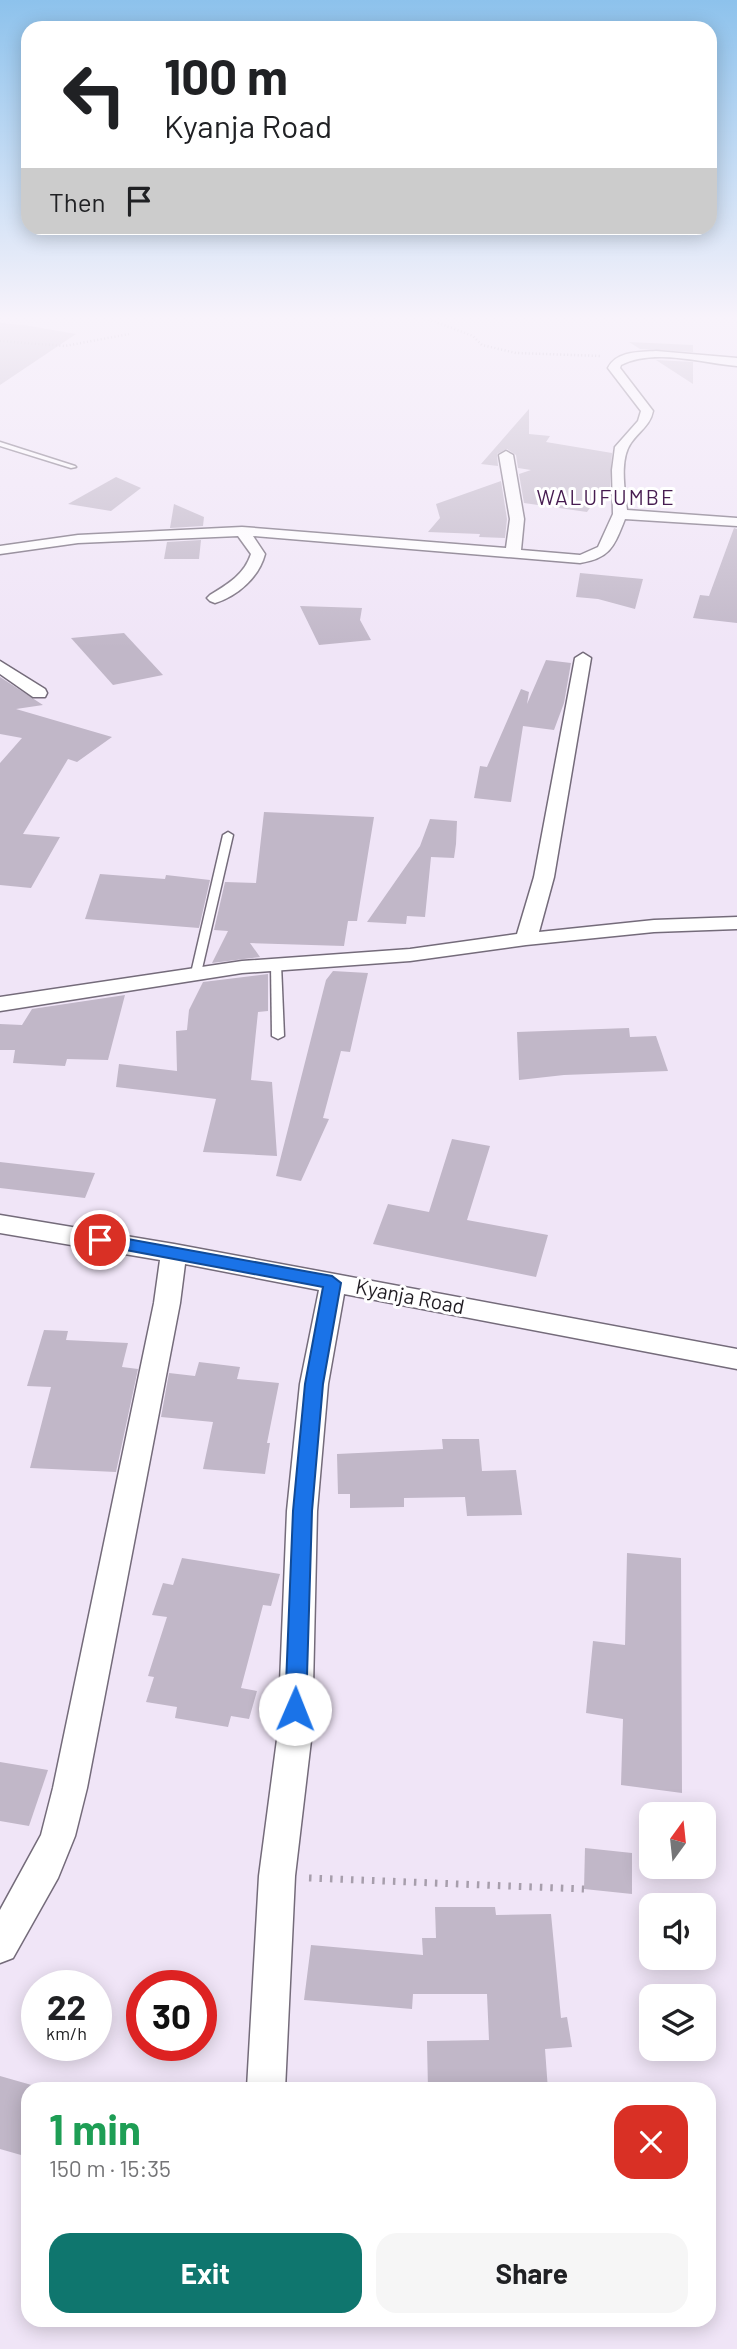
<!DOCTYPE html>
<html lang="en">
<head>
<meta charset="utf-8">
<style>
	:root { --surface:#fff; --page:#f6f6f6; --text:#202124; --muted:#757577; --accent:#0f766e }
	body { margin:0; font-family:Barlow,sans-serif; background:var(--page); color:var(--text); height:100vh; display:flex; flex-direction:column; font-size:26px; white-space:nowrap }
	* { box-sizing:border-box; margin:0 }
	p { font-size:23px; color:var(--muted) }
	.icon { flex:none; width:38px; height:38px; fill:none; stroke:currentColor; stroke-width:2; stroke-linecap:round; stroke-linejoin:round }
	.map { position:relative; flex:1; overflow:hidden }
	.side { position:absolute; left:21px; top:2082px; width:695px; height:245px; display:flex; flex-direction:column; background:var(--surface); border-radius:21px; box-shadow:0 4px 18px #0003 }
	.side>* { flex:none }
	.banner { position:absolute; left:21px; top:21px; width:696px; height:214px; border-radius:21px; box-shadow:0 4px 18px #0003; background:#fff; color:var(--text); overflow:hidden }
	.needle { width:46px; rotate:15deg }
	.fabs { position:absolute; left:639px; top:1802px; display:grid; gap:14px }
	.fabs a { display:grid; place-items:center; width:77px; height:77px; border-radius:14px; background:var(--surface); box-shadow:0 4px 18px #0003; font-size:35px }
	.speed { position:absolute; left:21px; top:1970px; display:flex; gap:14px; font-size:35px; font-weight:700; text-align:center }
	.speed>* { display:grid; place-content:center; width:91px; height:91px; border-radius:50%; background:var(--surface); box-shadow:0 4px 18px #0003; line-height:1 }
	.speed small { font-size:18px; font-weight:400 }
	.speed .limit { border:10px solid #d22; background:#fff; color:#111 }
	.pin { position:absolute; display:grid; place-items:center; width:60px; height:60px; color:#fff; margin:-30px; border:4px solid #fff; border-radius:50%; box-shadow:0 2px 7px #0007 }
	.me { position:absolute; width:77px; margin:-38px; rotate:1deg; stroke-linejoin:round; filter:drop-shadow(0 0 5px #0008) }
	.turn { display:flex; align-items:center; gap:24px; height:147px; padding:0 28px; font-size:32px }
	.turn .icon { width:91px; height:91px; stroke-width:2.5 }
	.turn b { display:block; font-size:49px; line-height:60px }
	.then { display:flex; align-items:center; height:66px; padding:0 28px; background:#0003; gap:14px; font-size:26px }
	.round { display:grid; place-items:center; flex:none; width:74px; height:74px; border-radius:21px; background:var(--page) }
	.summary { display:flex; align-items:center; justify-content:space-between; height:119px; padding:0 28px }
	h1 { font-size:42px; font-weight:700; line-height:52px; color:#1e9e55 }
	.primary-button { display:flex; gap:14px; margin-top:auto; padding:14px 28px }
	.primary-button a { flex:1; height:80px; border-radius:21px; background:var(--accent); color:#fff; font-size:28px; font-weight:700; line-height:80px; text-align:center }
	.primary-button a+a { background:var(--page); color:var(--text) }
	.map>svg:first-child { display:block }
	.building { fill:#c1b7c8 }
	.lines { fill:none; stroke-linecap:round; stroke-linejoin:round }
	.service-casing { stroke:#746b7a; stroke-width:3 }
	.minor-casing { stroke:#746b7a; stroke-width:3 }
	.path-far1 { stroke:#a79eac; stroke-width:2.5; stroke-dasharray:1 2.5; stroke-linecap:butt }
	.path { stroke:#a79eac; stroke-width:7; stroke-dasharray:2.5 8; stroke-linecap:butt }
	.service { fill:#fff; fill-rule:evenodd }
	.minor { fill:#fff; fill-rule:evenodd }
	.route { fill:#1a73e8; stroke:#114b97; stroke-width:2 }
	.labels { text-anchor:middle; stroke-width:6; stroke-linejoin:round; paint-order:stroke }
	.far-quarter-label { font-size:21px; letter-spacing:2px; fill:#471d51; stroke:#fff }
	.street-label { font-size:21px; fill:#201c22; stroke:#fff }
</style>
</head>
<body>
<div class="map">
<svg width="737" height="2349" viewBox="0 0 737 2349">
	<rect width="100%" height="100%" fill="#f0e5f7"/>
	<g class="building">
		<polygon points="0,323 24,325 76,334 0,385"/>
		<polygon points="629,342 693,345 693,352 640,349"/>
		<polygon points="656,360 693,362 693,384"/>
		<polygon points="529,409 529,434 550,436 546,442 612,453 610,487 603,499 597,498 587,512 524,503 519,474 531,470 518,468 516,455 507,449 497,454 498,466 481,464"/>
		<polygon points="116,477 141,488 111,511 68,504"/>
		<polygon points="501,481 507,519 505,538 479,537 480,534 428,532 440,518 436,504"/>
		<polygon points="174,504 204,517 203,526 170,528"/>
		<polygon points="734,528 737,529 737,623 693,618 700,595 709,596"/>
		<polygon points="201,540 199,559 164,559 167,542"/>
		<polygon points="580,573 643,579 635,609 598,599 576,597"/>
		<polygon points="300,606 362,608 360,620 371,640 319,645"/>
		<polygon points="124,633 163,675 113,685 71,638"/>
		<polygon points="546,660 571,663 564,703 554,730 523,726 511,802 474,798 480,766 487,767 521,689 529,692 527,704"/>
		<polygon points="0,677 43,705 16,709 112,737 77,762 68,759 23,834 60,837 31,888 0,885 0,763 22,738 0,734"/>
		<polygon points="264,812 374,817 357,921 348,921 344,946 250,943 260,957 212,963 228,931 214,930 225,882 256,883"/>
		<polygon points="430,819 457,821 456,844 454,858 431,857 425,917 407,916 406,924 367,922 420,846"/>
		<polygon points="100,874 165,879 166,875 210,880 199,928 85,919"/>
		<polygon points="333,971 368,973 350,1052 341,1051 323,1118 329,1119 301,1181 276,1176 326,980"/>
		<polygon points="268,974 268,1011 258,1012 251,1080 272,1082 277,1156 203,1152 216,1099 116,1087 119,1064 177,1071 176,1031 187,1030 189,1010 203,982"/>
		<polygon points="125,995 108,1060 67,1059 65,1066 13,1063 15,1050 0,1050 0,1024 22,1025 32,1009"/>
		<polygon points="629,1028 630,1037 656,1036 668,1071 564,1075 519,1080 517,1032"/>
		<polygon points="452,1139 490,1146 467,1220 548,1235 536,1277 373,1244 388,1204 429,1212"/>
		<polygon points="0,1162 95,1173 85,1198 0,1188"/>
		<polygon points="44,1330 68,1331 66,1340 128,1343 122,1367 138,1369 116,1472 30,1468 51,1387 27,1386"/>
		<polygon points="199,1362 240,1367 237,1379 279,1383 267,1443 270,1443 265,1474 203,1469 213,1422 161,1417 169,1373 195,1376"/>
		<polygon points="442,1439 479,1439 482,1471 516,1470 522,1515 467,1516 465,1497 404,1498 404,1507 350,1508 350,1494 338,1494 337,1454 443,1449"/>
		<polygon points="627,1553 681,1558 682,1793 621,1785 623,1719 586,1713 593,1641 625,1645"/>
		<polygon points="182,1558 280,1574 271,1606 263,1605 241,1688 257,1691 249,1719 231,1716 228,1727 175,1718 177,1707 146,1702 154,1677 148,1676 167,1617 152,1615 163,1583 173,1585"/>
		<polygon points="0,1762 48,1770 29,1826 0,1821"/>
		<polygon points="585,1848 632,1853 632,1894 584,1889"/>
		<polygon points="435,1907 495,1907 496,1915 551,1914 561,2018 567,2017 572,2047 545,2049 548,2090 428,2090 427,2041 489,2040 487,1994 413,1994 412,2009 304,2000 311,1945 423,1955 422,1938 436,1938"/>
		<polygon points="0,2076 35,2086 34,2090 28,2090 28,2157 0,2149"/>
	</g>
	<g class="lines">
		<defs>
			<g id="service">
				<polygon points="0,442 75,466 76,467 71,468 0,446"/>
				<polygon points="228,832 233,835 201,973 196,976 191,973 223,835"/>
				<polygon points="276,961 281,964 284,1036 278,1039 272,1036 271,964"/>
			</g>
			<g id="minor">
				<path d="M 656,351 L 737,358 L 737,366 C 702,363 654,348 621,365 L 620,368 L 653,411 C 650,426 639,431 631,443 C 619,460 625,491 627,510 L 737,518 L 737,526 L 625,519 C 614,546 611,558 580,563 L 253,536 L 265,554 C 259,577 238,596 215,603 L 210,601 L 207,598 L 210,595 C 228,584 244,575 251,554 L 238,536 L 78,543 L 0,554 L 0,546 L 78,535 L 242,527 L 506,548 L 510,519 L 499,455 L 506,451 L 513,455 L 524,519 L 521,550 L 580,555 L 598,547 L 613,514 L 612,470 L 615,447 L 638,421 L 641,411 L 608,368 C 616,351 640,352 656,351 Z"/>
				<polygon points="583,653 591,658 554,877 539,932 654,920 737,917 737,929 654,932 526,945 410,961 242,973 0,1011 0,997 242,961 410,949 517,934 534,877 575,658"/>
				<polygon points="0,661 45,689 47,693 45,697 33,697 0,674"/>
				<polygon points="0,1215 174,1244 737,1349 737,1369 344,1294 328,1384 317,1511 312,1732 295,1876 285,2090 247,2088 259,1876 278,1732 287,1511 300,1384 319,1290 185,1264 180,1303 87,1788 75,1836 58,1878 13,1958 0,1963 0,1910 41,1835 53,1788 154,1303 160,1260 0,1233"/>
			</g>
		</defs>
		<use href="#service" class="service-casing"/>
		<use href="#minor" class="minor-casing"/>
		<g class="path-far1">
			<polyline points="428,319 473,336 482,345 516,353 600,356"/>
			<polyline points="0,341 65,346 129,334"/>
		</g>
		<polyline class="path" points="309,1878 584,1889"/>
		<use href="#service" class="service"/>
		<use href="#minor" class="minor"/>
	</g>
	<linearGradient id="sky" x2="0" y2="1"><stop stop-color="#8dc2ec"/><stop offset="0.49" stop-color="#f8f3fb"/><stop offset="1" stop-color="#f8f3fb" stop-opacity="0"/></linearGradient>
	<rect width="737" height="648" fill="url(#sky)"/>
	<polygon class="route" points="100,1234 332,1276 341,1283 323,1384 312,1511 306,1709 303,1716 295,1719 288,1716 285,1709 293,1511 305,1384 323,1287 94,1244 91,1240"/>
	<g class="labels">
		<g class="far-quarter-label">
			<text x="606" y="505">WALUFUMBE</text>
		</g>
		<g class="street-label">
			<text transform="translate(410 1297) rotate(11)" y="7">Kyanja Road</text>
		</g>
	</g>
</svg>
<div class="fabs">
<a><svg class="needle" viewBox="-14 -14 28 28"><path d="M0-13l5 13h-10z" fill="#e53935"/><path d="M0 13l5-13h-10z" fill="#757577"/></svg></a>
<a><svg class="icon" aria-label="sound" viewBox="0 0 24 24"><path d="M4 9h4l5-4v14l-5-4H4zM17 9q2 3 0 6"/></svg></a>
<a><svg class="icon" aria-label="layers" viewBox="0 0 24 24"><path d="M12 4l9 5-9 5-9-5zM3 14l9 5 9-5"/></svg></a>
</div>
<div class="speed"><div>22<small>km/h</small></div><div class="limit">30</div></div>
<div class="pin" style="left:100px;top:1240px;background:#d93025"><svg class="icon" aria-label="arrive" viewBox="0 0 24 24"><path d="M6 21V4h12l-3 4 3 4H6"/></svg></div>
<svg class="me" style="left:295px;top:1709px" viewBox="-20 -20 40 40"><circle r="19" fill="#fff"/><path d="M0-13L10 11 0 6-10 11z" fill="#1a73e8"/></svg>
<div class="banner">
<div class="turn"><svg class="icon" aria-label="left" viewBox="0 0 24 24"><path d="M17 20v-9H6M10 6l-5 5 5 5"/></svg><div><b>100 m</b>Kyanja Road</div></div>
<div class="then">Then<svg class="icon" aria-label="arrive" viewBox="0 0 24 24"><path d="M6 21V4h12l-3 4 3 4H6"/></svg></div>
</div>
<section class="side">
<div class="summary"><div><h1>1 min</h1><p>150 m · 15:35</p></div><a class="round" style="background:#d93025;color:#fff"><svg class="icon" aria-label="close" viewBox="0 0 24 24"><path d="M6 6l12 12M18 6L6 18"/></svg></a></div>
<div class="primary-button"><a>Exit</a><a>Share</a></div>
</section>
</div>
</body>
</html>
